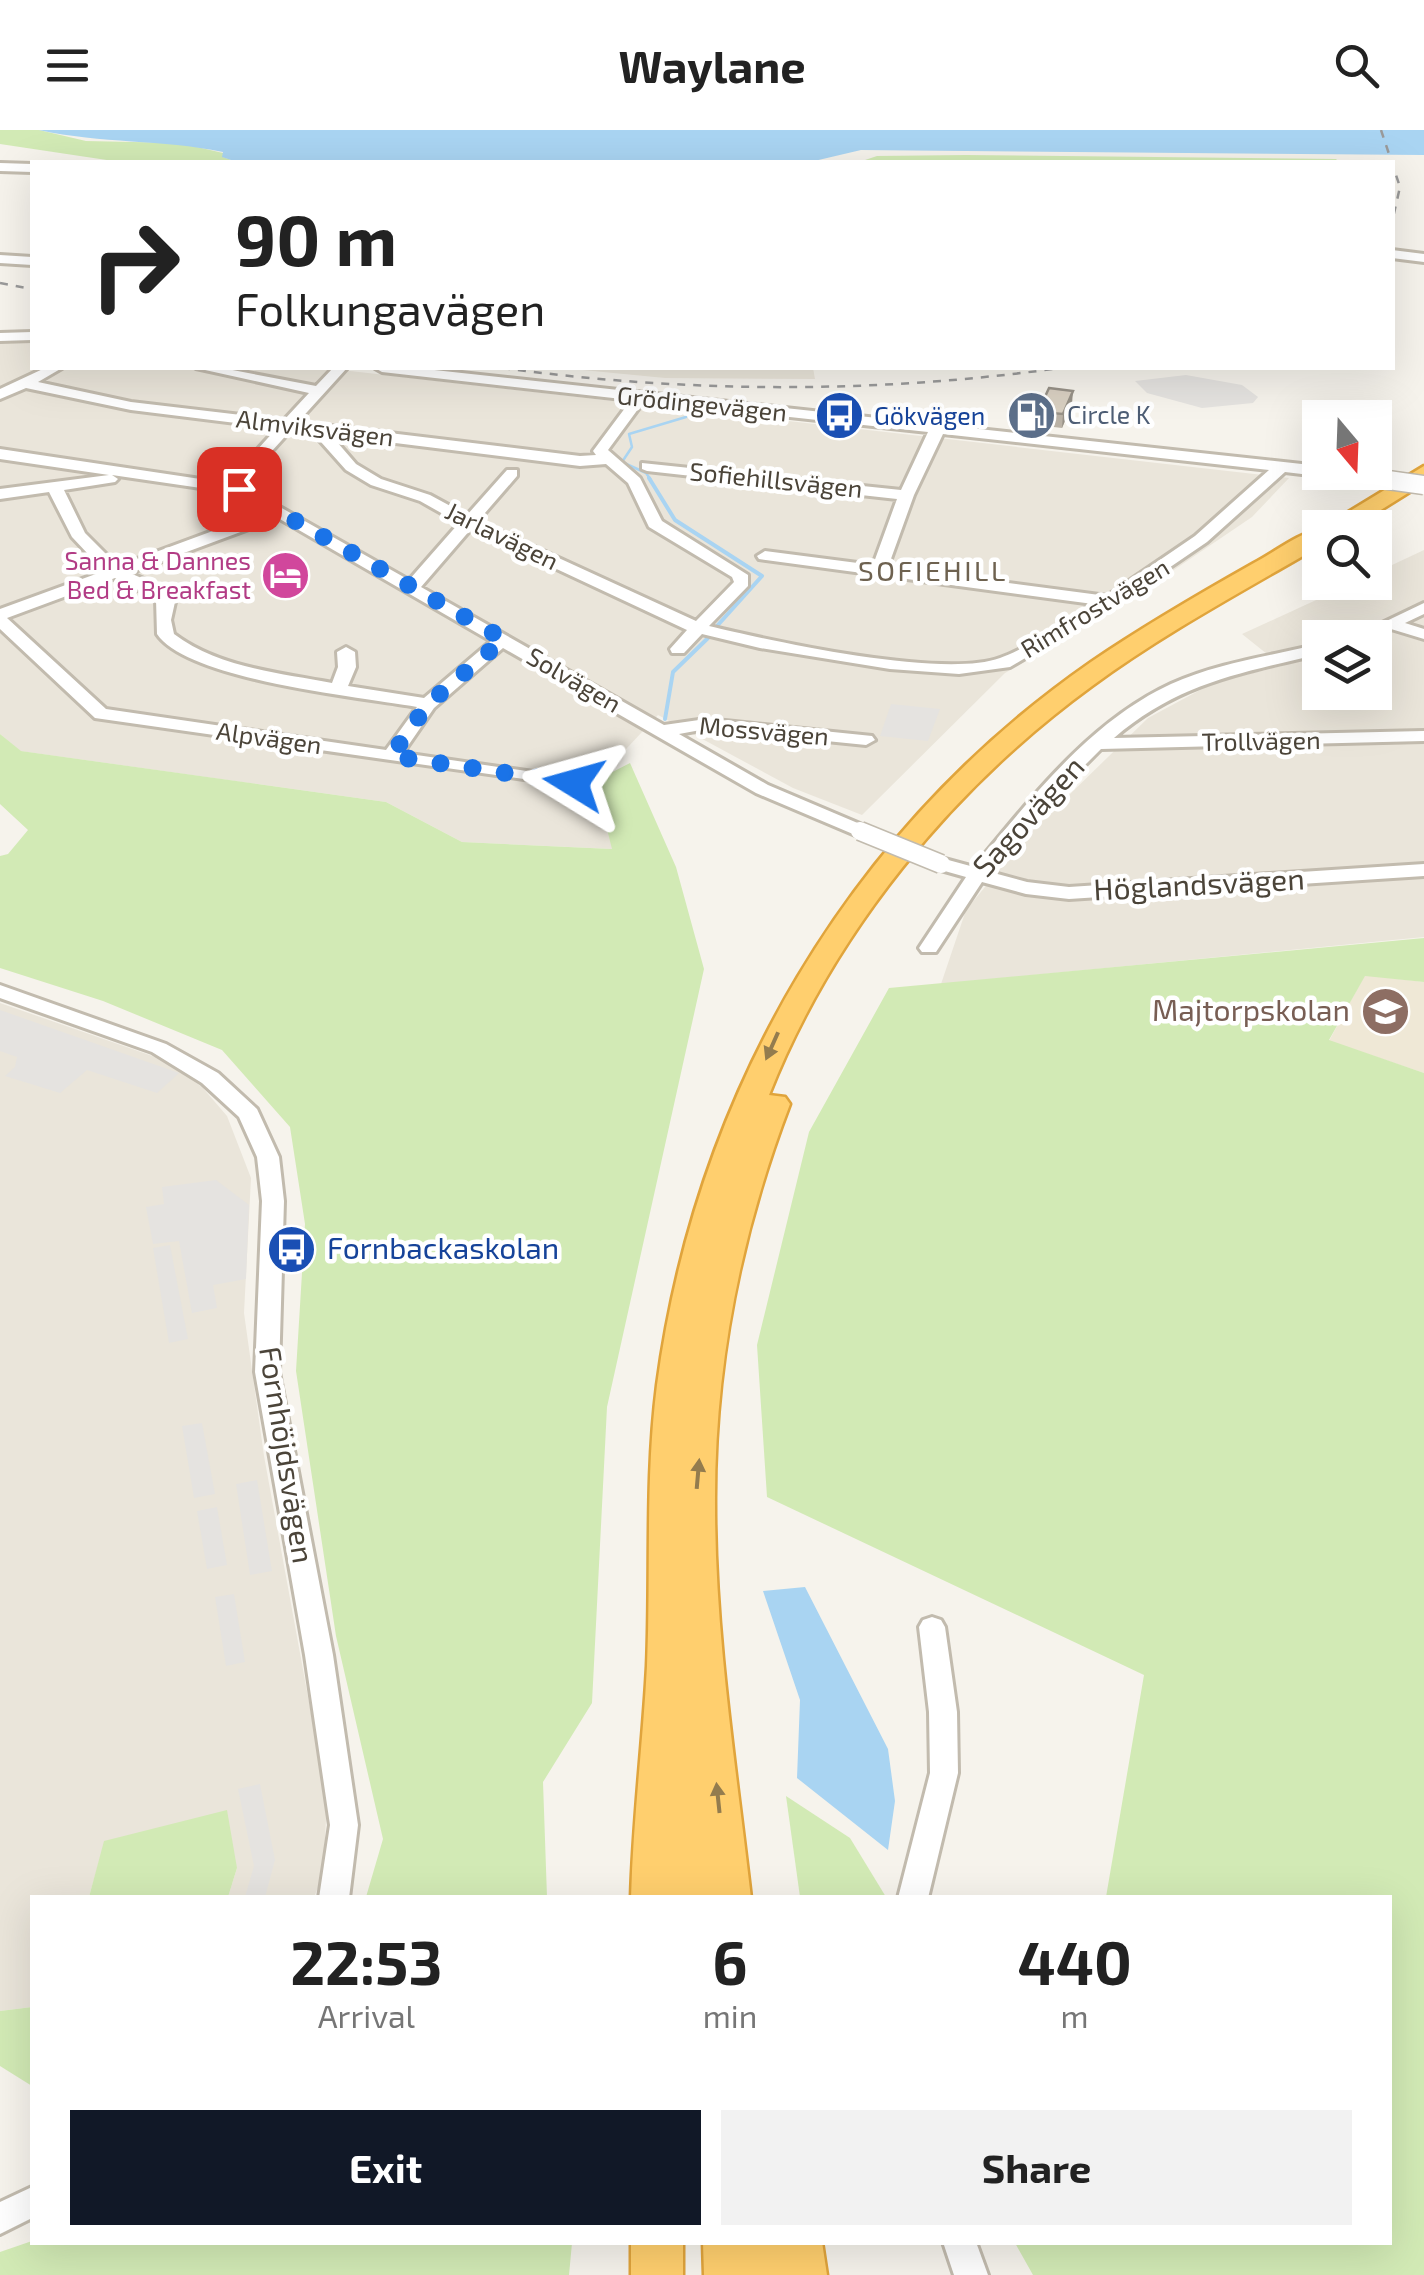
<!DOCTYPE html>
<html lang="en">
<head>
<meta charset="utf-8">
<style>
	:root { --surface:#fff; --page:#f2f2f2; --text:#222; --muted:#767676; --accent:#111827 }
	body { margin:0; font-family:"Exo 2",sans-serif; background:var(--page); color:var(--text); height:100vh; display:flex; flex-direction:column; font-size:38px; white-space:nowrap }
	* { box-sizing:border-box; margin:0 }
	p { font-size:32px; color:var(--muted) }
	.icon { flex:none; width:55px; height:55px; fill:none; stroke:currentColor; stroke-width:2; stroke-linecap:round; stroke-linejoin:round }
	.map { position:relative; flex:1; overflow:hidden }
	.sheet { position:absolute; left:30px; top:1765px; width:1362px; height:350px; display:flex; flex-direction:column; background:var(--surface); border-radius:0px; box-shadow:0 10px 40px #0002 }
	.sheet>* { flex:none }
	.top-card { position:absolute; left:30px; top:30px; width:1365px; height:210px; border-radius:0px; box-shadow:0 10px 40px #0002; background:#fff; color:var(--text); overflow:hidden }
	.needle { width:65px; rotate:161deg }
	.buttons { position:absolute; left:1302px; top:270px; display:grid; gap:20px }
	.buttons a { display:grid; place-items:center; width:90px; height:90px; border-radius:0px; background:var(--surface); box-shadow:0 10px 40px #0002; font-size:50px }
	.pin { position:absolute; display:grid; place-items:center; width:85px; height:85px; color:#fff; margin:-42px; border-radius:20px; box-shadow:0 5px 15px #0006 }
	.me { position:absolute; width:110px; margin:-55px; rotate:278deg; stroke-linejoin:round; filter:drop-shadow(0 0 8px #0008) }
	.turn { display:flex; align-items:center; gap:35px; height:210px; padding:0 40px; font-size:45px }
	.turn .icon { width:130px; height:130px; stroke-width:2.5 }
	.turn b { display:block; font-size:70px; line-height:85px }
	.eta { display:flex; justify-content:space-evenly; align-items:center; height:170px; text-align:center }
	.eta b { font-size:60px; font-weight:700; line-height:70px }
	.button { display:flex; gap:20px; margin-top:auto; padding:20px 40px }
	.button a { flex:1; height:115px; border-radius:0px; background:var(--accent); color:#fff; font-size:40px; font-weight:700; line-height:115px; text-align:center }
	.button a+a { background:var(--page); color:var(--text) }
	header { display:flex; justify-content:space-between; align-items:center; height:130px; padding:0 40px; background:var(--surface); font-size:45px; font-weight:700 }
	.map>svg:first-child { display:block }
	.residential { fill:#eae5da; fill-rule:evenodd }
	.education { fill:#efe8d6 }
	.green { fill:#d2eab5 }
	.parking { fill:#e5e3e0 }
	.water { fill:#a9d4f2 }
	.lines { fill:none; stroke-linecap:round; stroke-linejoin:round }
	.stream-far1 { stroke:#a9d4f2; stroke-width:2.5 }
	.stream { stroke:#a9d4f2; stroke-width:4 }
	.minor-casing { stroke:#c2bbae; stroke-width:6 }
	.highway-casing { stroke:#e0a43c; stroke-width:5 }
	.minor { fill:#fff; fill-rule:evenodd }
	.highway { fill:#ffcf6e; fill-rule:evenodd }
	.rail { stroke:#9a9a9a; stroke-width:2.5; stroke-dasharray:8 8; stroke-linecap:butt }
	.minor-bridge-far1-casing { stroke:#c2bbae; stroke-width:16; stroke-linecap:butt }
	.minor-bridge-casing { stroke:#c2bbae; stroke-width:21; stroke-linecap:butt }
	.minor-bridge-far1 { stroke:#fff; stroke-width:14 }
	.minor-bridge { stroke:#fff; stroke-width:18 }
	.wall { fill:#bab2a6 }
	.shaded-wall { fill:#979187 }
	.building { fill:#d8cfc1; stroke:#979187; stroke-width:2.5 }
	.oneway { fill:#937c4e }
	.route { stroke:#1a73e8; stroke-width:18; stroke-dasharray:0 32.4 }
	.labels { text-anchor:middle; stroke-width:9; stroke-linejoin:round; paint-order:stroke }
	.far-street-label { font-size:25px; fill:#4b4439; stroke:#fff }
	.far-service-label { font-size:25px; fill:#4e5e75; stroke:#fff; text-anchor:start }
	.far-transit-label { font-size:25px; fill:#164399; stroke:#fff; text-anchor:start }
	.far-hotel-label { font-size:25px; fill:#b23c85; stroke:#fff; text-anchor:end }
	.far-neighbourhood-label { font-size:28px; letter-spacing:2.5px; fill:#6e6250; stroke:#fff }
	.street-label { font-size:30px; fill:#4b4439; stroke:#fff }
	.education-label { font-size:30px; fill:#785e54; stroke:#fff; text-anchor:end }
	.transit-label { font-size:30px; fill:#164399; stroke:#fff; text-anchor:start }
</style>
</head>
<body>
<header><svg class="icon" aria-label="menu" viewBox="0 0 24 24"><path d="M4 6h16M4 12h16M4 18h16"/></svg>Waylane<svg class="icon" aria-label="search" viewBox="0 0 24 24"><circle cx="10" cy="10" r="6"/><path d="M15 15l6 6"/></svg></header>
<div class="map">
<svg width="1424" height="2145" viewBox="0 0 1424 2145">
	<rect width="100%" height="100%" fill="#f6f3ec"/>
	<g class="residential">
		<polygon points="32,212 32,238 324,238 1289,348 1252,387 1128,471 1005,543 862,685 793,658 658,585 596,651 613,719 462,712 386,672 20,621 0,604 0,213"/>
		<polygon points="562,238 813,238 815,249 665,248"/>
		<path d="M 1424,420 L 1424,807 L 941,854 L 966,780 L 1027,706 L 1148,588 L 1215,552 L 1282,536 L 1242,504 L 1353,453 L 1375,452 L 1375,443 ZM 1320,508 L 1375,508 L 1375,562 L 1320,562 Z"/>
		<polygon points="0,873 164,930 202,957 227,986 251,1048 244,1183 264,1326 327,1671 323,1746 314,1767 228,1767 237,1738 105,1711 89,1767 32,1768 32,1877 0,1881"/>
	</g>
	<polygon class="education" points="1365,845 1424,852 1424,943 1329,911"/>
	<g class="green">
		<polygon points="0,0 39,0 86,11 180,13 223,23 223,27 237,32 120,32 0,14"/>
		<polygon points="966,25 1336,29 1339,32 859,32 877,26"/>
		<polygon points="0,604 21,621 386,672 462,712 612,719 595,651 630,633 676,737 704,839 607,1277 592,1573 543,1652 547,1767 366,1767 383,1709 336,1506 296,1241 305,1094 290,997 222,920 103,871 0,838 0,726 8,724 28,700 0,674"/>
		<polygon points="1424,808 1424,852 1365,846 1329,910 1424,943 1424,2145 1033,2145 1015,2113 1390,2112 1390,1768 1106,1767 1144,1545 767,1367 757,1215 809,1002 889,858"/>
		<polygon points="786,1666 850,1708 886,1767 800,1767"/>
		<polygon points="227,1680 237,1738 228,1767 89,1767 104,1711"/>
		<polygon points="32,1877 32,1956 0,1936 0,1881"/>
		<polygon points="32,2111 32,2112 572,2113 569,2145 0,2145 0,2122"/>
	</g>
	<g class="parking">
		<polygon points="1186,245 1242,255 1258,267 1253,273 1202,278 1147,263 1135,251"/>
		<polygon points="891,574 940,579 928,611 880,606"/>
		<polygon points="0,880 179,943 157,963 87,940 60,963 5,946 15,937 17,927 0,921"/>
		<polygon points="216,1050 249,1075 246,1149 213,1155 217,1178 192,1183 179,1111 153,1114 146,1077 164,1074 162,1057"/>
		<polygon points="170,1115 188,1209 169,1213 153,1118"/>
		<polygon points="202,1293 215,1364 194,1368 182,1296"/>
		<polygon points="257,1350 272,1441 250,1445 236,1354"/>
		<polygon points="217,1377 227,1435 207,1439 197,1381"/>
		<polygon points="234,1464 245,1532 226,1536 215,1467"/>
		<polygon points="260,1654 275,1730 265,1767 245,1767 254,1736 238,1659"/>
	</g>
	<g class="water">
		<path d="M 39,0 L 1424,0 L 1424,25 L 861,20 L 810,32 L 237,32 L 222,27 L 223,22 C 161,9 102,14 39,0 Z"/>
		<polygon points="805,1457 888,1619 895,1671 888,1720 797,1648 800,1570 763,1461"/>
	</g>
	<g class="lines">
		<polyline class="stream-far1" points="651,350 646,343 622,332 632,317 629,304 686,287"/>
		<g class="stream">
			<polyline points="649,348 675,390 762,446 717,496"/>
			<polyline points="665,589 673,542 708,508"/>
		</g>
		<defs>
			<g id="minor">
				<polygon points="0,33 32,34 32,42 0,41"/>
				<polygon points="1392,120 1424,124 1424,132 1392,128"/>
				<polygon points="0,125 32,127 32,135 0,133"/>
				<polygon points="32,202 32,210 0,211 0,203"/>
				<path d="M 45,238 L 62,238 L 38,252 L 131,272 L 284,290 L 309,263 L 196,238 L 222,238 L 316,256 L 333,238 L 347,238 L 298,292 L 580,326 L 596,325 L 593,321 L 631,270 L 382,242 L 375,238 L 416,238 L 1320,336 L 1320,342 L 1369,342 L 1377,347 L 1369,352 L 1285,342 L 1207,412 L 1116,474 L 1010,537 L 959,544 L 890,539 L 760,518 L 702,504 L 684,523 L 672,523 L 670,519 L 687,500 L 471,399 L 421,457 L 664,595 L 706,589 L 872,606 L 875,610 L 866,615 L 706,599 L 679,604 L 768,655 L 867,697 L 869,701 L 860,707 L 756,663 L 503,518 L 434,578 L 403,623 L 574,648 L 583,653 L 580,657 L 95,588 L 0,499 L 0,479 L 104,441 L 72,407 L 49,362 L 0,369 L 0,359 L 109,345 L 0,329 L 0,319 L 227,353 L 277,298 L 131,280 L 26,258 L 0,269 L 0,259 ZM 644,271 L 928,302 L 901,360 L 642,333 L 642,339 L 647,341 L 897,369 L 873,435 L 765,421 L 757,426 L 759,429 L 1093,474 C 1065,490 1030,518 1000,528 C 942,549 772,511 709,496 L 748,456 L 748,445 L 662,391 L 640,348 L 608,320 ZM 291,300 L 313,303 L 346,340 L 371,355 L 420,371 L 459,393 L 409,450 L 241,355 ZM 943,304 L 1269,340 L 1195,406 L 1107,466 L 888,437 L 914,365 ZM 331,305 L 580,336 L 606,334 L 628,353 L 649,397 L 732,447 L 734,452 L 696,491 L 478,391 L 517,346 L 517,340 L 507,340 L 467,385 L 430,365 L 381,349 L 356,334 ZM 112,345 L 235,363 L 267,381 L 118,436 L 85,403 L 64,360 L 115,352 L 118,349 ZM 278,388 L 491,511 L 424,568 L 348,556 L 356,537 L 355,522 L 346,517 L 337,522 L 338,537 L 332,553 C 279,543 217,537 174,504 L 171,490 L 175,472 L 162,457 L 130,443 ZM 115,448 L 156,469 L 157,504 C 188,550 360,567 417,577 L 386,620 L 106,579 L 7,488 Z"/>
				<polygon points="1424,473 1424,484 1405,493 1424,499 1424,509 1391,499 1374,508 1351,508"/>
				<path d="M 1320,514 L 1320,524 C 1241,543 1178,553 1114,608 L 1424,601 L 1424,611 L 1101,619 L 1060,660 L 990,742 L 1027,752 L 1069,757 L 1424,734 L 1424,746 L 1069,769 L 1026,764 L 982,752 L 936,822 L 922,822 L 919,818 L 966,747 L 934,738 L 934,730 L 941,728 L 974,737 C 1030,670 1089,592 1171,554 C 1217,533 1270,526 1320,514 Z"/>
				<polygon points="0,855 166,914 218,943 257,979 279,1027 284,1071 279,1242 333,1525 358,1695 349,1768 319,1768 330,1695 305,1525 255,1242 262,1071 257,1027 239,987 202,953 152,922 0,868"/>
				<polygon points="932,1487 941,1490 945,1497 957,1582 958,1643 928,1768 898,1768 930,1643 929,1582 919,1497 923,1490"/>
				<polygon points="32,2057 32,2088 0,2104 0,2072"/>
				<polygon points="943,2112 976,2112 988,2145 954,2145"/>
			</g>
			<g id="highway">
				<polygon points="1424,336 1424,353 1352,398 1322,398"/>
				<path d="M 1320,399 L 1320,416 C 1243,461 1164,503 1092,556 C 952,658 833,803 769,965 L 785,967 L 790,974 C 741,1102 714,1238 715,1375 C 715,1506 736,1637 751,1768 L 631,1768 C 633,1690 643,1613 647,1536 C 651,1442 645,1349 657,1255 C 696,963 848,701 1091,532 C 1144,496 1199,464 1254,433 C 1275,422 1297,404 1320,399 Z"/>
				<rect x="631" y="2112" width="52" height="33"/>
				<polygon points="703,2112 822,2112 827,2145 704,2145"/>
			</g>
		</defs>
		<use href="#minor" class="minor-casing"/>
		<use href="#highway" class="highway-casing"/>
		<use href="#minor" class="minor"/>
		<use href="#highway" class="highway"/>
		<g class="rail">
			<polyline points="1381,0 1400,57 1392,92"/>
			<polyline points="0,153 32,159"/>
			<path d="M 502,238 C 689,263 873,264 1060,238"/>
		</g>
		<defs>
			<polyline id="minor-bridge-far1" points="1369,347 1391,350"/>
			<g id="minor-bridge">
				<polyline points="1374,348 1424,355"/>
				<polyline points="860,701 941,734"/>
			</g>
		</defs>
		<use href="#minor-bridge-far1" class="minor-bridge-far1-casing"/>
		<use href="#minor-bridge" class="minor-bridge-casing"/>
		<use href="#minor-bridge-far1" class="minor-bridge-far1"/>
		<use href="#minor-bridge" class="minor-bridge"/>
	</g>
	<polygon class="wall" points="1072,274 1062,298 1037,295 1038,282"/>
	<polygon class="shaded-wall" points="1073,261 1072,274 1062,298 1063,284"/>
	<polygon class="building" points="1049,258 1073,261 1063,284 1038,282"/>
	<defs><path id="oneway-solid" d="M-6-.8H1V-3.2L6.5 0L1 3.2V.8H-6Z" transform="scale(2.5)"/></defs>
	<g class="oneway">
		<use href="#oneway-solid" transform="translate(772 916) rotate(114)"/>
		<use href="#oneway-solid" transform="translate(698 1344) rotate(-85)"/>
		<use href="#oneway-solid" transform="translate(718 1668) rotate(-96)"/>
	</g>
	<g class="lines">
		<polyline class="route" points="239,359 504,509 428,574 391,626 574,653"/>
	</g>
	<defs>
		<symbol id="fuel-disc" viewBox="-11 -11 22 22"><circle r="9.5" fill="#5c6f8a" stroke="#fff"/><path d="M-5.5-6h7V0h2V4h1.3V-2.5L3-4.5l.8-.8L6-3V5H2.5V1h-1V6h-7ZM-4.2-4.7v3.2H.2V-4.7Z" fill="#fff"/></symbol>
		<symbol id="bus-disc" viewBox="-11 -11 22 22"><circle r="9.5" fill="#1a4fb4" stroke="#fff"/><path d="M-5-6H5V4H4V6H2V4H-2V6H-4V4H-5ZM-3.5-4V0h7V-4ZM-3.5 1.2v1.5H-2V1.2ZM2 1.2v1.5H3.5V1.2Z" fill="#fff"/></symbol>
		<symbol id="hotel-disc" viewBox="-11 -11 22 22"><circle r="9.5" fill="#d1479c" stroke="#fff"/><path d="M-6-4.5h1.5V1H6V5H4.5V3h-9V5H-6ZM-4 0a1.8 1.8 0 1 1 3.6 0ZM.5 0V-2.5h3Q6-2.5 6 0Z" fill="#fff"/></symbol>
		<symbol id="school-disc" viewBox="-11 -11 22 22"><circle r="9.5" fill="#8d6e63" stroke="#fff"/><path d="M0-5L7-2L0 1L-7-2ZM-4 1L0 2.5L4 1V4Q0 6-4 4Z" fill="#fff"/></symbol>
	</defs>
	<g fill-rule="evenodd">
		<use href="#fuel-disc" x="1004" y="258" width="55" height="55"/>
		<use href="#bus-disc" x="812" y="258" width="55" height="55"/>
		<use href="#hotel-disc" x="258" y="418" width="55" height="55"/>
		<use href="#school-disc" x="1358" y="854" width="55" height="55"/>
		<use href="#bus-disc" x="264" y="1092" width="55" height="55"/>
	</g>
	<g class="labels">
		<g class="far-street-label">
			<text transform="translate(702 274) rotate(6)" y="9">Grödingevägen</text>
			<text transform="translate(315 298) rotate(7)" y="9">Almviksvägen</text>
			<text transform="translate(776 350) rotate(6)" y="9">Sofiehillsvägen</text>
			<text transform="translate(502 406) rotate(26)" y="9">Jarlavägen</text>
			<text transform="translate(1095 478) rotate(-31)" y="9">Rimfrostvägen</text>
			<text transform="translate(574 550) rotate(30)" y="9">Solvägen</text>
			<text transform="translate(764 601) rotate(5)" y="9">Mossvägen</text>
			<text transform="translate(269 608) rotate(8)" y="9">Alpvägen</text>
			<text transform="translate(1261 611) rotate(-1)" y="9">Trollvägen</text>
		</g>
		<g class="far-service-label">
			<text x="1067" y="294">Circle K</text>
		</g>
		<g class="far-transit-label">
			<text x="874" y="295">Gökvägen</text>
		</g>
		<g class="far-hotel-label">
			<text x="251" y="440">Sanna &amp; Dannes<tspan x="251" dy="29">Bed &amp; Breakfast</tspan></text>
		</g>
		<g class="far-neighbourhood-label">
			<text x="933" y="451">SOFIEHILL</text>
		</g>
		<g class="street-label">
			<text transform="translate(1029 687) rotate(-48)" y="10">Sagovägen</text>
			<text transform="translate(1199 755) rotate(-3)" y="10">Höglandsvägen</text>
			<text transform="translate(286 1325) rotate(81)" y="10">Fornhöjdsvägen</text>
		</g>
		<g class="education-label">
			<text x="1350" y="891">Majtorpskolan</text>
		</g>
		<g class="transit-label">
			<text x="327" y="1129">Fornbackaskolan</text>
		</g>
	</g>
</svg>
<div class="buttons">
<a><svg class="needle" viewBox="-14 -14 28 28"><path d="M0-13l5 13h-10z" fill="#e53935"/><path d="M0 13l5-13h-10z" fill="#767676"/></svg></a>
<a><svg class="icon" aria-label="search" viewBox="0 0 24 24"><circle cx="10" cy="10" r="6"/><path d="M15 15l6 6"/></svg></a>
<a><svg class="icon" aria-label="layers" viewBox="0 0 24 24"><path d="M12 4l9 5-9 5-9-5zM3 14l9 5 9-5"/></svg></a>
</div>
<div class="pin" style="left:239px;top:359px;background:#d93025"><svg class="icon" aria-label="arrive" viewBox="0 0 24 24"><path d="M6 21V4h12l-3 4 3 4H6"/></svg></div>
<svg class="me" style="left:574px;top:653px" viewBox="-20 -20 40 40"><path d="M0-17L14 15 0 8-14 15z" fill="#1a73e8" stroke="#fff" stroke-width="4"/></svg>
<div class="top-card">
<div class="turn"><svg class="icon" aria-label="right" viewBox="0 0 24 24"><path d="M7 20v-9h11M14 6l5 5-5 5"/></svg><div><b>90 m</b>Folkungavägen</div></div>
</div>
<section class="sheet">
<div class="eta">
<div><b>22:53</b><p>Arrival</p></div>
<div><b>6</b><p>min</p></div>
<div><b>440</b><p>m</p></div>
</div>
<div class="button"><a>Exit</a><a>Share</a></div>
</section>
</div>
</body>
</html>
